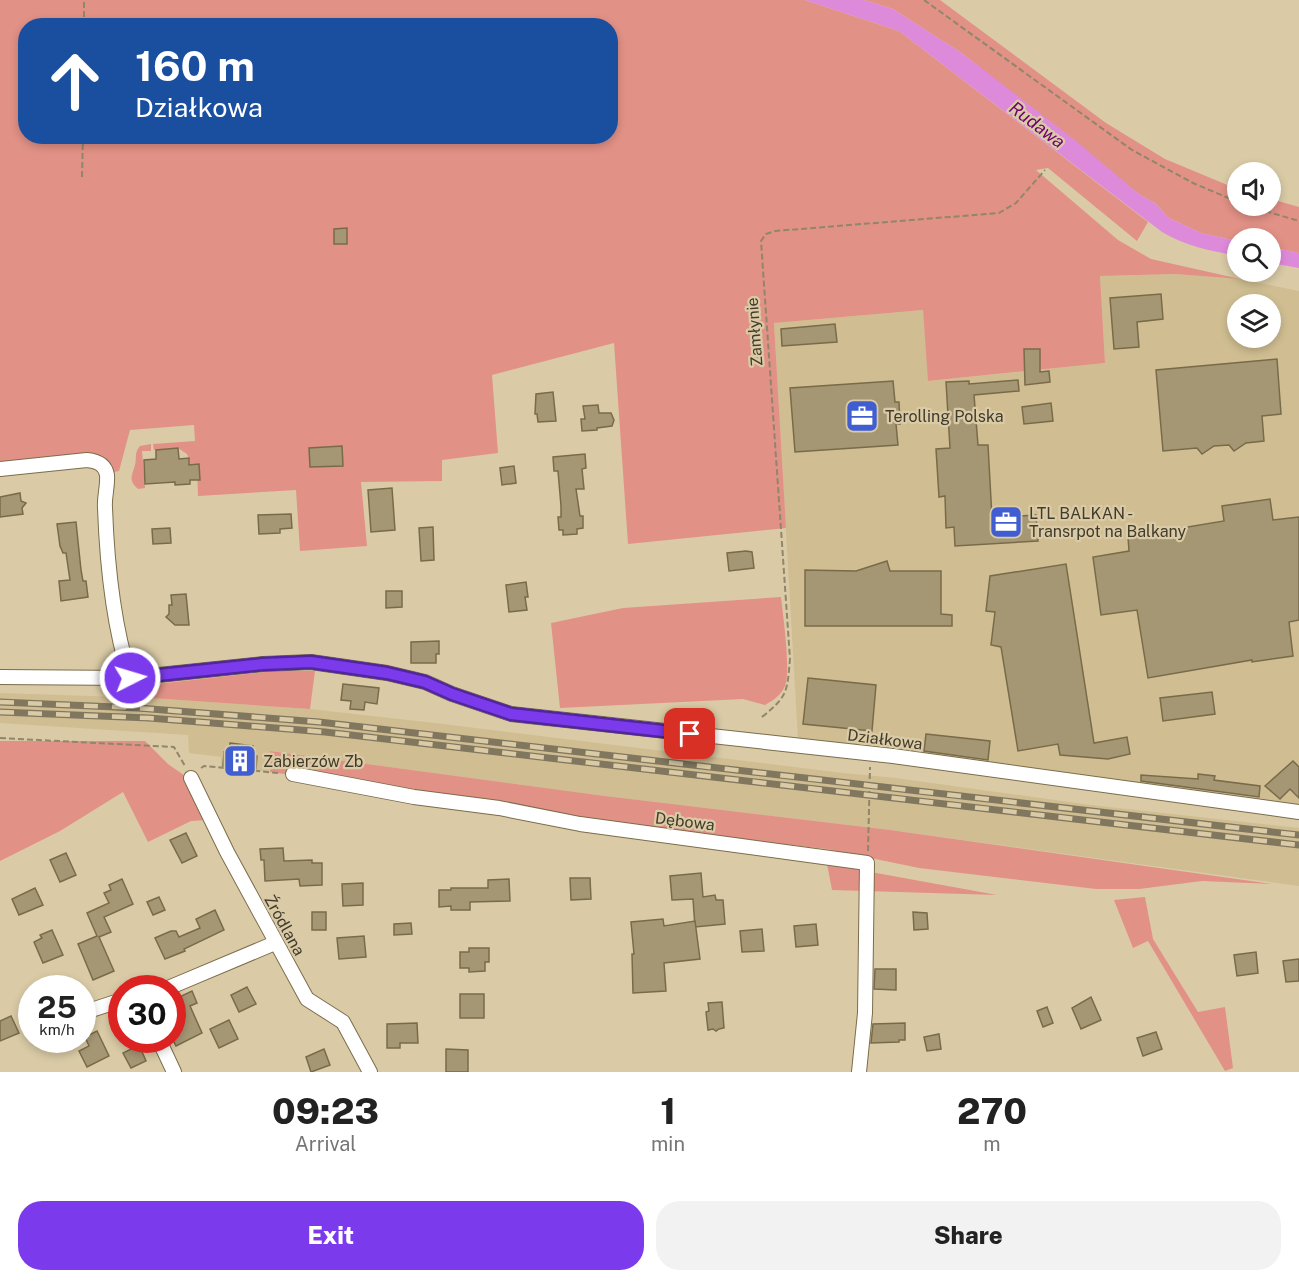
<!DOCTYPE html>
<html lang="en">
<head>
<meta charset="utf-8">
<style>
	:root { --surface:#fff; --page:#f2f2f2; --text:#222; --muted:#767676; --accent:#7c3aed }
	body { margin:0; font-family:"Public Sans",sans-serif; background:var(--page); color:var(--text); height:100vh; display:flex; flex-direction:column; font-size:22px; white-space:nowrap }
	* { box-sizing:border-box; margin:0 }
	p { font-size:20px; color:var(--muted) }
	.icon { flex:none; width:33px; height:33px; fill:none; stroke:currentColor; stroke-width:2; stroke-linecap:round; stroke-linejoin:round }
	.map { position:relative; height:1072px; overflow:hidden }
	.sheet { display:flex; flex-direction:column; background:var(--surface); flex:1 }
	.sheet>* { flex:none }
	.hud { position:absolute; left:18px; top:18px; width:600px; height:126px; border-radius:24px; box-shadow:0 3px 9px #0003; background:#1a4fa0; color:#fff; overflow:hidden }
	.buttons { position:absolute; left:1227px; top:162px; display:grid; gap:12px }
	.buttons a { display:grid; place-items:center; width:54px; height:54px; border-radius:50%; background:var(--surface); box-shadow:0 3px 9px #0003; font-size:30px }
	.speed { position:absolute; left:18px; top:975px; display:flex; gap:12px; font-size:30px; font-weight:700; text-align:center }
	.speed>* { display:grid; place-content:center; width:78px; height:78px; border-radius:50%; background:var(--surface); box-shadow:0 3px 9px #0003; line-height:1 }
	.speed small { font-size:15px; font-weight:400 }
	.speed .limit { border:9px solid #d22; background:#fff; color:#111 }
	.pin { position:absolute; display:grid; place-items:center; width:51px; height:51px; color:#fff; margin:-26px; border-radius:12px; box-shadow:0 3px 9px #0006 }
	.me { position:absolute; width:66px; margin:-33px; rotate:85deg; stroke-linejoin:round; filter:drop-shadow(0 0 4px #0008) }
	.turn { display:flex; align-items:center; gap:21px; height:126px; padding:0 18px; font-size:27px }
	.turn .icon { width:78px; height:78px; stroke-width:2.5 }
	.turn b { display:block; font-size:42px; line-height:51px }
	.eta { display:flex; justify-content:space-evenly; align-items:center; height:102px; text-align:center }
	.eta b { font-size:36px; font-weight:800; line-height:42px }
	.action { display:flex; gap:12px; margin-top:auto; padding:12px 18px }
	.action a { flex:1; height:69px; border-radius:24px; background:var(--accent); color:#fff; font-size:24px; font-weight:800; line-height:69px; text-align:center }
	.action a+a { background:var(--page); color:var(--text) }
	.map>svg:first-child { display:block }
	.built { fill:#d0be92; fill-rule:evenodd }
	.green { fill:#e29186; fill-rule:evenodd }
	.water { fill:#de8adb }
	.building { fill:#a69774; stroke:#796b49; stroke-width:1.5 }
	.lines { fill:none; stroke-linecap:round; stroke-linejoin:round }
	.street-casing { stroke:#7b6d4b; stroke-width:16 }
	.path { stroke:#90866b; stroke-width:2; stroke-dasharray:6 3; stroke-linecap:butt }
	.street { stroke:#fff; stroke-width:14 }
	.rail-casing { stroke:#81775f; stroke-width:7 }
	.rail { stroke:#dacba6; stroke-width:4.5; stroke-dasharray:14; stroke-linecap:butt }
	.route-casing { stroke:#51269a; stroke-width:15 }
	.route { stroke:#7c3aed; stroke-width:10 }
	.labels { text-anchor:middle; stroke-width:4.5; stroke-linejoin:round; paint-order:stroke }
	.street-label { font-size:16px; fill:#413b2c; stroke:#dacba6 }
	.poi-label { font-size:16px; fill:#413b2c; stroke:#dacba6; text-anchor:start }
	.water-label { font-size:18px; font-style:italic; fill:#700170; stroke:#dacba6 }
</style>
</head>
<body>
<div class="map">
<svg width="1299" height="1072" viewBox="0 0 1299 1072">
	<rect width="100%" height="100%" fill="#dacba6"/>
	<g class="built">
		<path d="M 1175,274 L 1240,279 L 1299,291 L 1299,810 L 798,740 L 774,323 L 923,310 L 929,381 L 1105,363 L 1100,276 ZM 1238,304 L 1270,304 L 1270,338 L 1238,338 Z"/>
		<polygon points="0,693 151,698 310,709 435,723 843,773 896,778 1091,805 1299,828 1299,886 890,830 605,796 270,751 269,772 221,767 221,757 189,753 188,735 0,723"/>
	</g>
	<g class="green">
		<path d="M 0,0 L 805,0 L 899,31 L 1148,222 L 1137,241 L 1048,168 L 1036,170 L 1118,240 L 1151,259 L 1240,279 L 1175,274 L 1100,276 L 1105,363 L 928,381 L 923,310 L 774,323 L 786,528 L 628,544 L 614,343 L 492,375 L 498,453 L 442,460 L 442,481 L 361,482 L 367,546 L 300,551 L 296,490 L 198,496 L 197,465 L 189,465 L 190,461 L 187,454 L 178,448 L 154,450 L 153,444 L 195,441 L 194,425 L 130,430 L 119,471 L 109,473 L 84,454 L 0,462 ZM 26,26 L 610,26 L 610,136 L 26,136 Z"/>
		<polygon points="864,0 940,0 1106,123 1165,159 1237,189 1238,206 1270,206 1271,199 1299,207 1299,253 1271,247 1270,238 1238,238 1237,241 1201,233 1169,218 1155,203 1140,195 963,54 893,9"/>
		<path d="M 151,444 L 151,451 L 142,451 L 145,488 L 138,489 C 128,480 132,476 135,465 C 137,457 134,453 140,446 Z"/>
		<path d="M 781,597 C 783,615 791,671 785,686 C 781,695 774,700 765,705 L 743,699 L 560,708 L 551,623 L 623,608 Z"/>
		<polygon points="274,671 315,671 310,709 151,698 147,685"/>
		<polygon points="0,741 145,741 168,764 188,778 208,820 191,821 148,842 123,792 60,831 0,861"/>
		<polygon points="270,751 605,796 890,830 1272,884 1202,881 1139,889 1096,889 919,868 827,849 632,827 409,791 270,772"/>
		<polygon points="827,864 997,895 832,890"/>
		<polygon points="1145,897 1153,939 1198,1012 1225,1007 1233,1068 1225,1071 1148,941 1133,948 1114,900"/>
	</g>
	<g class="water">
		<path d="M 805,0 L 864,0 L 893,9 L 963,54 L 1076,141 L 1140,195 L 1155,203 L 1169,218 L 1201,233 L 1237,241 L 1237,256 C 1212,251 1185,246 1162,232 L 899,31 Z"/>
		<polygon points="1271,247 1299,253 1299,268 1271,263"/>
	</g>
	<g class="building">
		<polygon points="347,228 347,244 334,244 334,229"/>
		<polygon points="1161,294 1163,319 1137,322 1139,347 1114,349 1110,298"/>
		<polygon points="835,324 837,342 782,346 781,329"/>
		<polygon points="1024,349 1040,349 1040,372 1049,371 1050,382 1025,385"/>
		<polygon points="1277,359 1281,414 1262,416 1264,441 1246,443 1234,451 1229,445 1214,446 1202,454 1197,448 1163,451 1156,370"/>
		<polygon points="1018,380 1019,391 974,395 978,445 988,445 992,518 1036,515 1038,541 955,546 954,527 946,528 945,496 939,497 936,449 950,448 946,382 969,381 969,384"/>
		<polygon points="893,381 895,402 899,402 900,424 896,424 898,445 795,452 790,388"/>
		<polygon points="553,392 556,421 538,422 537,414 535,414 536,394"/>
		<polygon points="1051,403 1053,421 1024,424 1022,407"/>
		<polygon points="598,405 599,413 611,413 614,420 612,426 597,428 597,430 582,431 581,419 585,419 583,406"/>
		<polygon points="342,446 343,466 310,467 309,448"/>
		<polygon points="178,448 179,459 189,458 189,465 199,464 200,480 190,480 190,484 175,485 175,482 145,484 144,460 156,459 156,450"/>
		<polygon points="585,454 586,468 582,469 584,489 576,489 580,516 583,516 583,528 577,529 577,534 563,535 563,530 559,530 558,517 561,517 561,506 558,471 554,471 553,457"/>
		<polygon points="514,466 516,483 502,485 500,468"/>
		<polygon points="392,488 395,530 371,532 368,490"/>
		<polygon points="20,493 21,501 26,503 22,508 23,514 0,517 0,497"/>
		<polygon points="1270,499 1273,520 1299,517 1299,620 1289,622 1293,656 1252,662 1252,660 1148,678 1137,610 1101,615 1093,557 1129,551 1128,537 1224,521 1222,506"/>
		<polygon points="291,514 292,528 280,529 280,533 259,534 258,515"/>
		<polygon points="76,522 81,570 83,581 86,581 88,597 61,601 59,581 70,580 66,553 63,553 60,546 57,524"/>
		<polygon points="433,527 434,560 421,561 419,528"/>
		<polygon points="170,528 171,543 153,544 152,529"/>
		<polygon points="746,551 752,552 754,568 729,571 727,553"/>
		<polygon points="887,561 890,571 941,571 941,614 952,615 952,626 805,626 805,570 856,571"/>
		<polygon points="1066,564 1094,743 1127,737 1130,754 1108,759 1060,755 1058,744 1018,751 1001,647 991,645 995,612 986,611 990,576"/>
		<polygon points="526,582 528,597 525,597 527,610 509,612 506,585"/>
		<polygon points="386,591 402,591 402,607 386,608"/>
		<polygon points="186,594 189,625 175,625 166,617 169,614 169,605 172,605 171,595"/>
		<polygon points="439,641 439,654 436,654 436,663 411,663 411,642"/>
		<polygon points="808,678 876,685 872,731 803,724"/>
		<polygon points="343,684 379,688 377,704 365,702 364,710 350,709 351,701 341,700"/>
		<polygon points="1212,692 1215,714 1163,721 1160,698"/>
		<polygon points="926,734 990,741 988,760 924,751"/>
		<polygon points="230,743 253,746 252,755 257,756 256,769 223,766 224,752 229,753"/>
		<polygon points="1293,761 1299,767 1299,798 1290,789 1280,799 1265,786"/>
		<polygon points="1198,774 1215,776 1214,780 1260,786 1259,797 1141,781 1141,775 1198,779"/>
		<polygon points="186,833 197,856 182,863 170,840"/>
		<polygon points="283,848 284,861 312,860 312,863 322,863 322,885 300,886 299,879 265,881 264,860 261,860 260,849"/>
		<polygon points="66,853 76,875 60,882 50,860"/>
		<polygon points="701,873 703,897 715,895 716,900 723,900 725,924 695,927 693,899 672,900 670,876"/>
		<polygon points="570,878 590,878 591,899 571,900"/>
		<polygon points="122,879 133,904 104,917 111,932 99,937 114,971 93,980 78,944 97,936 87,913 109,903 104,893 111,890 109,885"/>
		<polygon points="509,879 510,901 470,902 470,910 451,910 451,906 439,907 439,890 451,890 451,888 488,888 488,880"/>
		<polygon points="363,883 363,905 343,906 342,884"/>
		<polygon points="35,888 43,905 19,915 12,899"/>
		<polygon points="159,897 165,910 153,915 147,902"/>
		<polygon points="215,910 224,930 184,949 185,951 165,959 155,938 171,931 176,931 179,937 200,928 196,919"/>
		<rect x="312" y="912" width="14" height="18"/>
		<polygon points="913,912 927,913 928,929 914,930"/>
		<polygon points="663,919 664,926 695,921 700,959 664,963 666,991 633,993 632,954 634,954 631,922"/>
		<polygon points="411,923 412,934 394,935 394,924"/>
		<polygon points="816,924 818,945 796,947 794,926"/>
		<polygon points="762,929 764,951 742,952 740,931"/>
		<polygon points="52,930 63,955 43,963 34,942 42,938 40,935"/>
		<polygon points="364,936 366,957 339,959 337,938"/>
		<polygon points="469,948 489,948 489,962 485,962 485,971 469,972 469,968 460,968 460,952 469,952"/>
		<polygon points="1256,952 1258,973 1237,976 1234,955"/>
		<polygon points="1299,959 1299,981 1286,982 1283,961"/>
		<polygon points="875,969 896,969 896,990 874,989"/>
		<polygon points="247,987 256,1004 239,1012 231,995"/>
		<polygon points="192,991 197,1003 190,1006 202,1033 176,1046 172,1038 172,1024 182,1019 173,1000"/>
		<rect x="460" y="994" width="24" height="24"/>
		<polygon points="1091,997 1101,1020 1081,1029 1072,1008"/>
		<polygon points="722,1002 724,1028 719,1029 716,1031 713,1029 708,1030 706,1012 709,1011 708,1003"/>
		<polygon points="1047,1007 1053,1023 1043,1027 1037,1011"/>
		<polygon points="11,1016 19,1033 0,1041 0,1021"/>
		<polygon points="229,1020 238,1039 219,1048 210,1029"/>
		<polygon points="417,1023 418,1043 400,1043 400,1048 387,1048 387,1024"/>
		<polygon points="905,1023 905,1040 899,1040 899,1042 871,1043 873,1024"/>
		<polygon points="97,1031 109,1056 87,1067 79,1051 89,1046 85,1037"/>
		<polygon points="1156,1032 1162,1049 1143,1056 1137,1038"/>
		<polygon points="939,1034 941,1049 927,1051 924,1037"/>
		<polygon points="139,1045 146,1061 131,1068 123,1053"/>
		<polygon points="324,1049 330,1065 311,1072 306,1057"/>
		<polygon points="446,1049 468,1050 468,1072 446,1072"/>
	</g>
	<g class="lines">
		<defs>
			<g id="street">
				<path d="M 0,469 L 87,460 C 97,461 105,464 107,475 C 108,486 104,497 105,508 C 107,565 113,624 130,678"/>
				<polyline points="0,677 130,678 263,664 311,662 387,673 425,682 452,694 511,714 893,756 1299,812"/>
				<polyline points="293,774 414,797 499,808 580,824 867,863 865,1013 859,1072"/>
				<polyline points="191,778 227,852 307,999 343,1022 370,1072"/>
				<polyline points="168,988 275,943"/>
				<polyline points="82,1013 122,1000"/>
				<polyline points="159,1040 174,1072"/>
			</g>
		</defs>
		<use href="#street" class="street-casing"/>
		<g class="path">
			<polyline points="924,0 1132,150 1193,183 1238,202"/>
			<polyline points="84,26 84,0"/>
			<polyline points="82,177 83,136"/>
			<polyline points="1248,206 1299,221"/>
			<path d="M 762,717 C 788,696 787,692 790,659 L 761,241 L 766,234 L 775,231 L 999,213 L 1016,203 L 1045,170"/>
			<polyline points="0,738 174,747 185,766"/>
			<polyline points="201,768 204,766 278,773"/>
			<polyline points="868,851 870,767"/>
		</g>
		<use href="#street" class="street"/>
		<defs>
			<g id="rail">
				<polyline points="0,702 138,708 319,722 1299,835"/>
				<polyline points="0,712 149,718 325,732 1299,845"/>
			</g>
		</defs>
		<use href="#rail" class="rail-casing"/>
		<use href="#rail" class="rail"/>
	</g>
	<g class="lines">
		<defs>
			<polyline id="route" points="130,678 263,664 311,662 387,673 425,682 452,694 511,714 690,734"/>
		</defs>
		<use href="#route" class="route-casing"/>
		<use href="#route" class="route"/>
	</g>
	<defs>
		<symbol id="office-square" viewBox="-11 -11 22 22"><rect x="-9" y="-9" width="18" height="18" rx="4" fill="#405ed1" stroke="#dacba6"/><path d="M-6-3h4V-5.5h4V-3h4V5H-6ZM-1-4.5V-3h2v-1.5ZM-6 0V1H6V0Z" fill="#fff"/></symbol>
		<symbol id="building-square" viewBox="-11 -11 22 22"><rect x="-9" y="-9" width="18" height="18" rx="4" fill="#405ed1" stroke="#dacba6"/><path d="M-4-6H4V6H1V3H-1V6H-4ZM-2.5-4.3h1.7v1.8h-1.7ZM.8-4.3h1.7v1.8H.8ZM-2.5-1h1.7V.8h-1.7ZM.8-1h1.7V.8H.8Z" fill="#fff"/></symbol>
	</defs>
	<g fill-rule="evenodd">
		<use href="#office-square" x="843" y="397" width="38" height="38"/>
		<use href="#office-square" x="987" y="503" width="38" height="38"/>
		<use href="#building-square" x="221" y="742" width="38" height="38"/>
	</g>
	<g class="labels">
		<g class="street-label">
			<text transform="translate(754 332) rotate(-94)" y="6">Zamłynie</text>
			<text transform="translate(885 739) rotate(7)" y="6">Działkowa</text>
			<text transform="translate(685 821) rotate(7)" y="6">Dębowa</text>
			<text transform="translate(285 925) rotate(61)" y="6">Źródlana</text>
		</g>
		<g class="poi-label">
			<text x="885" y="422">Terolling Polska</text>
			<text x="1029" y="519">LTL BALKAN -<tspan x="1029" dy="18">Transrpot na Balkany</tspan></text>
			<text x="263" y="767">Zabierzów Zb</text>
		</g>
		<g class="water-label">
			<text transform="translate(1037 125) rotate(37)" y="6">Rudawa</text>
		</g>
	</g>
</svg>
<div class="buttons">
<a><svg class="icon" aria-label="sound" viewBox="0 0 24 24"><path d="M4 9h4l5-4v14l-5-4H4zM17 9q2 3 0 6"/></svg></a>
<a><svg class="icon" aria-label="search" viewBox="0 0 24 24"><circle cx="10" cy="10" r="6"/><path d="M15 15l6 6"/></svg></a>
<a><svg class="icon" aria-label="layers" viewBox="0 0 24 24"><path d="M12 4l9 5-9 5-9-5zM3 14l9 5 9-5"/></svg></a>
</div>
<div class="speed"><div>25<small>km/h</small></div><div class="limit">30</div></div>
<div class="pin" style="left:690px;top:734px;background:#d93025"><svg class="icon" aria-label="arrive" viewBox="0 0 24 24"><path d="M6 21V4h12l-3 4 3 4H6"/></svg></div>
<svg class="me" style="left:130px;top:678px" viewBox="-20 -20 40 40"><circle r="17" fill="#7c3aed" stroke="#fff" stroke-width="3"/><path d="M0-11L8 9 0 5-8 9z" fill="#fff"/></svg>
<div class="hud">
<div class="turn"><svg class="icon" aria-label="ahead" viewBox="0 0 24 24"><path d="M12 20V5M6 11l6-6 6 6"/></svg><div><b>160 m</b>Działkowa</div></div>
</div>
</div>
<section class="sheet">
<div class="eta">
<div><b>09:23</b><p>Arrival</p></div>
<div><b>1</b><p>min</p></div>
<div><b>270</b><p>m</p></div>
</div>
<div class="action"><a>Exit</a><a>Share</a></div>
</section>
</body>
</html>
